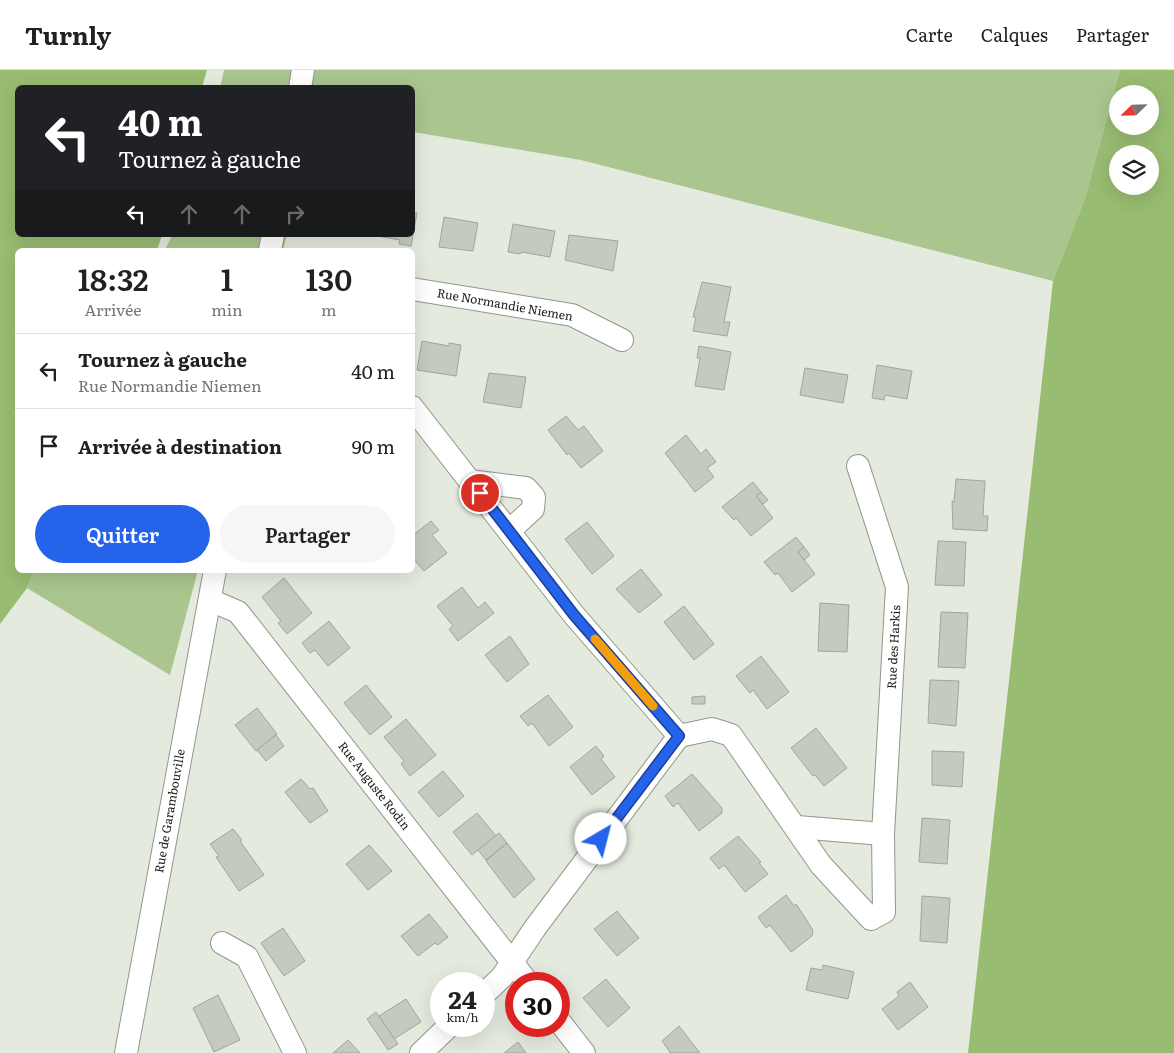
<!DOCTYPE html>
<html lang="fr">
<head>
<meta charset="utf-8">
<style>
	:root { --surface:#fff; --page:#f6f6f6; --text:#202124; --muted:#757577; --line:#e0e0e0; --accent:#2563eb }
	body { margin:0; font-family:Literata,serif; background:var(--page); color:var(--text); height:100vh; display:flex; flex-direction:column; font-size:19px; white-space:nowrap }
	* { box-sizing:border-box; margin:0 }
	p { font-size:16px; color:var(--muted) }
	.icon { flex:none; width:28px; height:28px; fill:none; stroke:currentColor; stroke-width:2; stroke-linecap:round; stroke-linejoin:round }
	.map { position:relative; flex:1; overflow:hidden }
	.details { position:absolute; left:15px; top:178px; width:400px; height:325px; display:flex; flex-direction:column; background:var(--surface); border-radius:8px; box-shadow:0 5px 20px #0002 }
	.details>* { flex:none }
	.guide { position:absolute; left:15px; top:15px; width:400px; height:152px; border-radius:8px; box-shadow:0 5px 20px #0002; background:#202124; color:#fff; overflow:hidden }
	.needle { width:32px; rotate:247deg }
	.controls { position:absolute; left:1109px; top:15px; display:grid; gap:10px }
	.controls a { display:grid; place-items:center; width:50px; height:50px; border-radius:50%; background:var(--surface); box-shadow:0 5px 20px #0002; font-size:25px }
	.speed { position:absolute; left:430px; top:902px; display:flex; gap:10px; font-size:25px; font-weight:700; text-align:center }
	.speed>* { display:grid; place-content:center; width:65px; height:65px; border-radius:50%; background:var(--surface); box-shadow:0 5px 20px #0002; line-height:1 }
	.speed small { font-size:12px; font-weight:400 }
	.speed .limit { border:8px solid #d22; background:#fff; color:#111 }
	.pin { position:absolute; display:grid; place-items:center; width:42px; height:42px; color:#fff; margin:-21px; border:2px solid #fff; border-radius:50%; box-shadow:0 1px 5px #0007 }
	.me { position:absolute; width:55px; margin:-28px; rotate:37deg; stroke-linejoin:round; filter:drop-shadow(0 0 4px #0008) }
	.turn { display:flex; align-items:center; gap:18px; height:105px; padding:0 20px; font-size:22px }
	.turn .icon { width:65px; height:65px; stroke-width:2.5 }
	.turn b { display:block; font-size:35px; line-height:42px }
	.lanes { display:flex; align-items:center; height:48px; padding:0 20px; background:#0003; justify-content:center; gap:25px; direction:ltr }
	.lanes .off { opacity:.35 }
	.eta { display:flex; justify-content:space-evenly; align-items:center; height:85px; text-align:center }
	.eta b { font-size:30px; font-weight:600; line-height:35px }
	.cta { display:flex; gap:10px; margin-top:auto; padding:10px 20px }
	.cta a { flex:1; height:58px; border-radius:30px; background:var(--accent); color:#fff; font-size:20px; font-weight:600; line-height:58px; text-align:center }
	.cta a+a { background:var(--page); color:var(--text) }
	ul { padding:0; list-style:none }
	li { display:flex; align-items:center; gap:15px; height:75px; padding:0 20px; border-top:1px solid var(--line) }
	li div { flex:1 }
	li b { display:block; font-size:19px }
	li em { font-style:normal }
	header { display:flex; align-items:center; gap:30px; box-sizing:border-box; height:70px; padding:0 25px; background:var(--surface); border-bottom:1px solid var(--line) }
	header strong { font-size:24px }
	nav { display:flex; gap:28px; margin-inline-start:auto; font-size:18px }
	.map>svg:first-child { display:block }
	.green { fill:#aac58e }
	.forest { fill:#98bc71; fill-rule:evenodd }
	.building { fill:#c4cbbe; stroke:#a0a69a }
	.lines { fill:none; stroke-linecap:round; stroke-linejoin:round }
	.minor-casing { stroke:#91978b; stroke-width:24 }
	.minor { stroke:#fff; stroke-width:22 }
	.route-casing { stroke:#184099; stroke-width:12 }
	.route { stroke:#2563eb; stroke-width:9 }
	.slow { stroke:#f59e0b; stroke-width:9 }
	.labels { text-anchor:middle; stroke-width:4; stroke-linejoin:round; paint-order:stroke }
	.street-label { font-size:12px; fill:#20221d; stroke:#fff }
</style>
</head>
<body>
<header>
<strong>Turnly</strong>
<nav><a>Carte</a><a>Calques</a><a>Partager</a></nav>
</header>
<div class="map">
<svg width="1174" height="983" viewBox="0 0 1174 983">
	<rect width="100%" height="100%" fill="#e4eade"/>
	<g class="green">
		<polygon points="224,0 1120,0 1085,128 1053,211 581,90 413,62 412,18 220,18"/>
		<polygon points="172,165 287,165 283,180 165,180"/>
		<polygon points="34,500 198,500 170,605 27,518"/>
	</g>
	<g class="forest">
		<polygon points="0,0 207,0 202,17 18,18 18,165 162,165 157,180 18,180 18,500 34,500 27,518 0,554"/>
		<path d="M 1120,0 L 1174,0 L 1174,983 L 968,983 L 1053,211 L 1085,128 ZM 1118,24 L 1150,24 L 1150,56 L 1118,56 ZM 1118,84 L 1150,84 L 1150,116 L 1118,116 Z"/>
	</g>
	<g class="building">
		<polygon points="412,142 417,143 411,176 399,174 400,170 377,166 412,165"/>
		<polygon points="444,147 478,153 473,181 439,177"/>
		<polygon points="513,154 555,161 550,187 521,182 520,184 508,182"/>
		<polygon points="569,165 618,171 613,201 565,190"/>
		<polygon points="702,212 731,217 724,252 730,252 727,266 693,261 696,247 693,247"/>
		<polygon points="422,271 449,276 449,273 461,275 456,306 417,300"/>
		<polygon points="699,276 731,282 724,320 695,316 700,288 697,288"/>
		<polygon points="877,295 912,301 907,329 885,325 884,330 872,328"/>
		<polygon points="805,298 848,305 843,333 800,325"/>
		<polygon points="489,303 526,307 521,338 483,332"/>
		<polygon points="566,346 578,360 584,356 603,381 581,398 569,383 567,385 548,360"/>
		<polygon points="686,365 701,384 706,379 716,392 707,398 714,407 695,422 665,383"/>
		<polygon points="956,409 985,411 983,446 988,446 987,461 953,459 952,431 954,432"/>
		<polygon points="753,412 761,422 756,426 773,448 751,466 736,448 734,450 722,437"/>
		<polygon points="761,422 768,430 763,434 756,426"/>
		<polygon points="431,451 439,460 432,465 447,483 424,501 412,487 412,466"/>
		<polygon points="587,452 614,486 592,504 565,469"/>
		<polygon points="796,467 804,477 798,482 815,504 792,522 778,503 775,505 764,492"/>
		<polygon points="938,471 966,472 964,516 935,515"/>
		<polygon points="804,477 810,485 804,490 798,482"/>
		<polygon points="641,499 662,525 639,543 616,519"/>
		<polygon points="284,508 312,543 287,564 278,553 281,551 262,527"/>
		<polygon points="462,517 478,538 485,532 494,543 458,571 449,559 453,556 437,536"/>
		<polygon points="820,533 849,535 847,582 818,581"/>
		<polygon points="684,536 714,574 694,590 664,552"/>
		<polygon points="941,542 968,543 965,598 938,597"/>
		<polygon points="329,551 350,578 328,596 315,580 310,583 302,573"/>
		<polygon points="510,566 529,594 507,612 485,585"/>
		<polygon points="761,586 789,622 767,639 753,620 750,623 736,606"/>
		<polygon points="930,610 959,611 956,656 928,653"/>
		<polygon points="366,615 392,647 370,665 344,633"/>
		<polygon points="548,625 573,657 549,676 532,653 528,656 520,646"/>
		<polygon points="705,626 705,634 692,634 692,627"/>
		<polygon points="257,638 277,664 256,681 235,655"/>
		<polygon points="406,649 436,685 410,706 401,694 404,691 384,667"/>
		<polygon points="816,658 847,698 824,716 815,705 813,706 791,678"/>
		<polygon points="276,665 284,676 266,691 257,680"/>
		<polygon points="596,676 604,686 601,689 615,707 592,725 570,697"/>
		<polygon points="932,681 964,682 962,717 932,715"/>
		<polygon points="443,701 464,726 439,747 418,722"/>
		<polygon points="692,704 722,738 722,743 699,761 678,733 673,737 665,726"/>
		<polygon points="301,709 310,719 313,718 328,741 310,753 285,722"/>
		<polygon points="477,743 496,766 472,785 453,762"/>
		<polygon points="922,748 950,750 947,794 919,792"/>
		<polygon points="233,759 242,770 240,771 264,805 239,821 216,787 219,786 210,774"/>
		<polygon points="499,763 507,773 486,790 478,780"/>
		<polygon points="738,766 761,792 759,793 768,804 745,822 724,795 719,799 710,788"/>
		<polygon points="507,773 535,809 514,828 486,791"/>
		<polygon points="369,775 392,801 368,820 346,794"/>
		<polygon points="786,825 794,836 796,834 813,860 812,866 791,882 770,855 766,858 758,847"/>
		<polygon points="922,826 950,828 947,873 920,871"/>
		<polygon points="617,841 639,868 617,886 594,859"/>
		<polygon points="429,844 448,867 438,875 435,873 418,886 401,866"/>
		<polygon points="283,858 305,891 284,906 261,873"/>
		<polygon points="823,895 854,902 848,929 806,920 811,898 822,900"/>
		<polygon points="606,909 630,938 608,957 583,928"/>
		<polygon points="910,912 928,937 898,960 882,939 899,926 897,922"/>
		<polygon points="218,925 240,970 214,982 193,938"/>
		<polygon points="406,929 421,952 394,969 379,946"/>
		<polygon points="376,942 398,974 388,980 367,949"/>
		<polygon points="679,956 700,983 669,983 670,982 662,971"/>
		<polygon points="348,970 360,983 333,983"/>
		<polygon points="518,972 526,983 504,983"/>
	</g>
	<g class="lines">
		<defs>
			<g id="minor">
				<polyline points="300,18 303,0"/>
				<polyline points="270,180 273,165"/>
				<polyline points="412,219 572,245 622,270"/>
				<polyline points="412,337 574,545 679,666"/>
				<polyline points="470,411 526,418 534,427 533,439 509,461"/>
				<polyline points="210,530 238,542 529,914"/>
				<polyline points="679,666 712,659 731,665 821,795 871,849 884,842 883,764 897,517 858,396"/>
				<polyline points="797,757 883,764"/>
				<polyline points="222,873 247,887 295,983"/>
				<polyline points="484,924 502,907 535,858 679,666"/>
				<polyline points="559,951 584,983"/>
				<polyline points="126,983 215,500"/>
				<polyline points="421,983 449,956"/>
			</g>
		</defs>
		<use href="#minor" class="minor-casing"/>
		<use href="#minor" class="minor"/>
	</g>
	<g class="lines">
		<defs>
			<polyline id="route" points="480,423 574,545 679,666 601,769"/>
		</defs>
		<use href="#route" class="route-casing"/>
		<use href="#route" class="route"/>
		<polyline class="slow" points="595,569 653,636"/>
	</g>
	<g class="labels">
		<g class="street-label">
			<text transform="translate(505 235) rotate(10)" y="4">Rue Normandie Niemen</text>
			<text transform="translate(894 577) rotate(-87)" y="4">Rue des Harkis</text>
			<text transform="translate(374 716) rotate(52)" y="4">Rue Auguste Rodin</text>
			<text transform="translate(170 741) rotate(-80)" y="4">Rue de Garambouville</text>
		</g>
	</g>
</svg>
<div class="controls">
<a><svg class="needle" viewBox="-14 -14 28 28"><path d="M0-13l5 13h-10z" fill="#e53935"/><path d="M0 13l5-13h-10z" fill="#757577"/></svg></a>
<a><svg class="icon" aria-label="layers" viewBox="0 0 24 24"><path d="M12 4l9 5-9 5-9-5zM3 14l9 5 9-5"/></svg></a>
</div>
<div class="speed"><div>24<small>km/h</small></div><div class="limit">30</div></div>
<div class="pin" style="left:480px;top:423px;background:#d93025"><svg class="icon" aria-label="arrive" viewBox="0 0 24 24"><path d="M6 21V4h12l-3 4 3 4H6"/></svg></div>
<svg class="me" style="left:601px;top:769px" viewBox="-20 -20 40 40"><circle r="19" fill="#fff"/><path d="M0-13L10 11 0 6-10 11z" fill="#2563eb"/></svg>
<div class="guide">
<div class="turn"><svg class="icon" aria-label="left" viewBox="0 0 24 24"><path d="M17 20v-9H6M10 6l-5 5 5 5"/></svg><div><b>40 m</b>Tournez à gauche</div></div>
<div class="lanes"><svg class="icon" aria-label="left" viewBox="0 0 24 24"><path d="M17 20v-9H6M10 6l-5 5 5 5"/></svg><svg class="icon off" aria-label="ahead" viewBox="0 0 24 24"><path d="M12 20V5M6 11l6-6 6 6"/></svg><svg class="icon off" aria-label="ahead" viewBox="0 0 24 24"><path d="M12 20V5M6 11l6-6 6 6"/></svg><svg class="icon off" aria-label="right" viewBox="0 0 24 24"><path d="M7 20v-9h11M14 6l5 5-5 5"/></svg></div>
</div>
<section class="details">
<div class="eta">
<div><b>18:32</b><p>Arrivée</p></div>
<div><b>1</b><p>min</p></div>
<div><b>130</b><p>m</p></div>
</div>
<ul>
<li><svg class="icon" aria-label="left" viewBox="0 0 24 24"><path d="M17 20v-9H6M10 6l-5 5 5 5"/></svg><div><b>Tournez à gauche</b><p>Rue Normandie Niemen</p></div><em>40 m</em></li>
<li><svg class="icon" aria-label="arrive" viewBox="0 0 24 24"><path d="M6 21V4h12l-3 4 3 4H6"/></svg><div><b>Arrivée à destination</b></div><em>90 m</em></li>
</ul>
<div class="cta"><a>Quitter</a><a>Partager</a></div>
</section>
</div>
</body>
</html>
